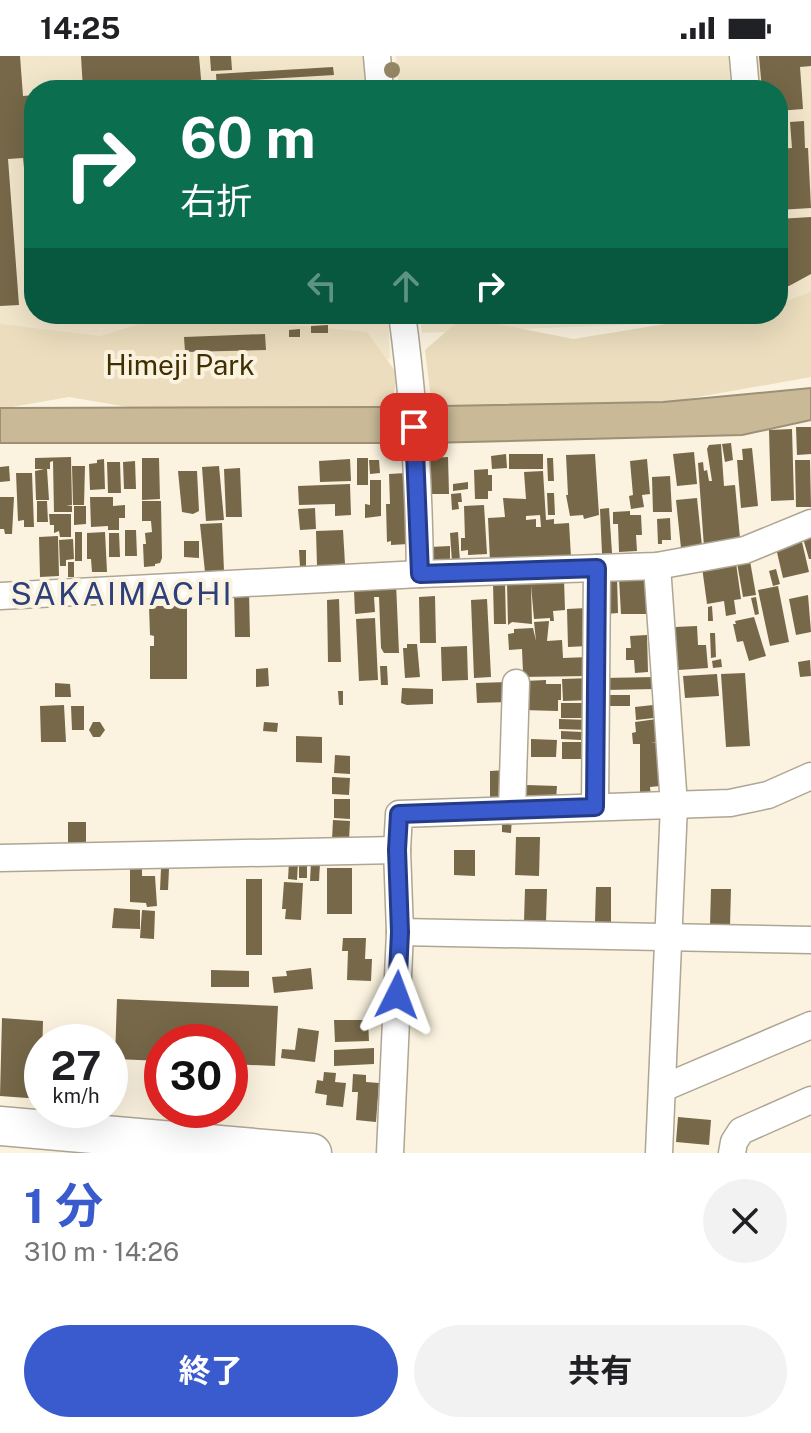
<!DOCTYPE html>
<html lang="ja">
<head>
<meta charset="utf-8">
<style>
	:root { --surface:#fff; --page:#f2f2f2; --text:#202124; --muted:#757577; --accent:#395bcd }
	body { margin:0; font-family:"Public Sans","Noto Sans JP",sans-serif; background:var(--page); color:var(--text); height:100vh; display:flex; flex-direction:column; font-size:30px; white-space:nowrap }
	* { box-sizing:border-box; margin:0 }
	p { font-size:26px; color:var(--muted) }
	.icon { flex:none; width:44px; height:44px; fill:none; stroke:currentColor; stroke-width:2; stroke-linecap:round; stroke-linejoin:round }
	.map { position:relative; height:1097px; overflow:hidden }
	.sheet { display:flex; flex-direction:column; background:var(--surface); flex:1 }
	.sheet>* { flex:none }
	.guide { position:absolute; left:24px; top:24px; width:764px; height:244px; border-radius:32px; box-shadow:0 8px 32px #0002; background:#0b6e4f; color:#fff; overflow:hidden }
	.speed { position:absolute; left:24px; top:968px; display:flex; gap:16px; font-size:40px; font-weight:700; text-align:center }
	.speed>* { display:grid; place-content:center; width:104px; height:104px; border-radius:50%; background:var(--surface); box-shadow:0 8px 32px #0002; line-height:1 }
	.speed small { font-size:20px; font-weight:400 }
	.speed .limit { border:12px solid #d22; background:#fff; color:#111 }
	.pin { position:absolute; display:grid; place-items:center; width:68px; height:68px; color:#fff; margin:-34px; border-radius:16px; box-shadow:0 4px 12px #0006 }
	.me { position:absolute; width:88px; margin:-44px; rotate:3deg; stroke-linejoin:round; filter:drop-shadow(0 0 6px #0008) }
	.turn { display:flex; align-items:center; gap:28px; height:168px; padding:0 24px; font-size:36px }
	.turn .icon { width:104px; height:104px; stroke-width:2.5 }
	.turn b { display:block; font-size:56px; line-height:68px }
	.lanes { display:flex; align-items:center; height:76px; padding:0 24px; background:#0003; justify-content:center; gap:40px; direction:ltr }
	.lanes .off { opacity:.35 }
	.round { display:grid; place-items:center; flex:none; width:84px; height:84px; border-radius:42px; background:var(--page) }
	.head { display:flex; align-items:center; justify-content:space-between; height:136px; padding:0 24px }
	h1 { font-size:48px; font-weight:700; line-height:60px; color:var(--accent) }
	.primary-button { display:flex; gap:16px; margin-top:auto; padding:16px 24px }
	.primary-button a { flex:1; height:92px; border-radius:48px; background:var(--accent); color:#fff; font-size:32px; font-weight:700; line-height:92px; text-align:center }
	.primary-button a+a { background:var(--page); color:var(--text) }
	.status { display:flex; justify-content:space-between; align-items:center; height:56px; padding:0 40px; background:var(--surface); direction:ltr }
	.status svg { height:22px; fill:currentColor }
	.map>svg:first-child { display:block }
	.built { fill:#f2e6cb }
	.green { fill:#ebddbd }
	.water { fill:#c9b997; stroke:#9c9076; stroke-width:2 }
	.building { fill:#766848; fill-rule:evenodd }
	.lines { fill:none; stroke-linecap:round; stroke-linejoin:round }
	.minor-casing { stroke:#aea694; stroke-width:29 }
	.highway-casing { stroke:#aea694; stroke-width:41 }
	.minor { stroke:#fff; stroke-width:26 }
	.highway { stroke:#fff; stroke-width:38 }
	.tree { fill:#948865 }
	.route-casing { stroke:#253b85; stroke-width:20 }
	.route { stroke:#395bcd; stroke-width:14 }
	.labels { text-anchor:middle; stroke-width:8; stroke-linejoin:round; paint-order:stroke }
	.park-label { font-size:28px; fill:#403001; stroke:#fbf3df }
	.quarter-label { font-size:32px; letter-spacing:2px; fill:#2d407a; stroke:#fbf3df }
</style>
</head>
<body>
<div class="status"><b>14:25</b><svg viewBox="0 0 49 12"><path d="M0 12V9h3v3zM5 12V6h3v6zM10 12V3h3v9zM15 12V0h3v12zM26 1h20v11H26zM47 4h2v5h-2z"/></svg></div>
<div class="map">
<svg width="811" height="1097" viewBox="0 0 811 1097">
	<rect width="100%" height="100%" fill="#fbf3df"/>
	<g class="built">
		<polygon points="0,0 367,0 370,34 34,34 34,258 388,258 390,303 0,312"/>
		<polygon points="396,0 811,0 811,247 778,258 778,34 399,34"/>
		<polygon points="420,258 777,258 764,263 422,277"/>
	</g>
	<g class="green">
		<polygon points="811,236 811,321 579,362 433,359 425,294 463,261 573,283 727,258 778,258 778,248"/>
		<polygon points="172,258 367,276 398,319 388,361 186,361 69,341 0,353 0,268 100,280"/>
	</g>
	<polygon class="water" points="811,332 811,364 742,379 427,387 0,387 0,352 389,351 663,346"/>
	<g class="building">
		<polygon points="0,0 20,0 23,40 34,39 34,111 24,112 23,102 8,103 19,249 0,250"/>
		<polygon points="81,0 199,0 202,34 83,34"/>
		<polygon points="210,0 231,0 232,14 211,15"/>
		<polygon points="759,0 811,0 811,10 800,11 803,53 778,55 778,34 762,34"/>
		<polygon points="333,11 334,19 249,24 248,34 217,34 216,18"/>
		<polygon points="318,24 318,28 331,27 332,34 286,34 286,31 306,29 306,25"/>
		<polygon points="804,65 805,92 808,92 811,152 778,154 778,93 792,92 790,66"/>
		<polygon points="811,161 811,218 789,230 778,231 778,163"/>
		<polygon points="328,269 328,277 311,277 311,270"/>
		<polygon points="300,273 300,281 289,281 289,274"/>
		<polygon points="265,278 266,294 185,296 184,281"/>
		<polygon points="796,371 811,371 811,398 797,399"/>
		<polygon points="792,373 794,444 771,445 769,374"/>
		<polygon points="731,387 733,404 725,406 722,388"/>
		<polygon points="721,388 724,430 735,429 740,482 704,491 698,407 703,406 704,415 707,414 709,425 712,425 707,393 709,389"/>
		<polygon points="752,392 758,450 741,452 737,404 743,404 742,393"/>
		<polygon points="694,396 697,428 677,430 673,398"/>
		<polygon points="506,398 507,412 492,413 491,400"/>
		<rect x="509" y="398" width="34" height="15"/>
		<polygon points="595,398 599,459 584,463 583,459 570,460 566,439 568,439 566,399"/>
		<polygon points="71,401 72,449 66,450 72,450 72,456 54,456 53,405 50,406 50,413 47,413 49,444 36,444 35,415 44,413 35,413 35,402"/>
		<polygon points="448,401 449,438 431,438 430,402"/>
		<polygon points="142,402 159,402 160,443 142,444"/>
		<rect x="357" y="402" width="11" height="27"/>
		<polygon points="547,402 553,402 554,425 548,425"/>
		<polygon points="104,403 105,433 90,434 89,408 97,407 97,404"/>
		<polygon points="350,403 351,425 320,426 319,405"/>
		<polygon points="647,403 650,438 642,439 644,451 631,453 629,440 633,439 630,405"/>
		<polygon points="369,404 379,404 380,417 370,418"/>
		<polygon points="795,404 810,404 811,451 796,451"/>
		<polygon points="135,405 136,433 124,433 123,406"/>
		<polygon points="107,406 120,406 121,437 108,437"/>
		<polygon points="9,410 10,425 0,426 0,411"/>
		<polygon points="72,410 85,410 84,449 73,449"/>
		<polygon points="219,410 224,464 206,465 202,411"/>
		<polygon points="240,412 242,461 226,461 224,413"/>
		<polygon points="488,413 488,419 492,419 492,435 488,435 488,443 475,443 474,414"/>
		<polygon points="178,415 197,415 199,455 193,458 182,456"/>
		<path d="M 543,415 L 546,464 L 554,463 L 554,468 L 569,467 L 571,501 L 490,505 L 488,462 L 505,461 L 503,442 L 526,443 L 524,416 ZM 540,459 L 541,471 L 536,471 L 536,463 L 526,464 L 526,460 Z"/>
		<polygon points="16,417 32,417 34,471 24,471 24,464 18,465"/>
		<polygon points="406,417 408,488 391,489 391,485 387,486 386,448 390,448 389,418"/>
		<polygon points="670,420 672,456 653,456 652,421"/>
		<polygon points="370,424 381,424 381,460 365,462 365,448 370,449"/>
		<polygon points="468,426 468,433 453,435 453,428"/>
		<polygon points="350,428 351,459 335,460 335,448 299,449 298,430"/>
		<polygon points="461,437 462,446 458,446 459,453 452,454 451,438"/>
		<polygon points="547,437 554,437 555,459 548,459"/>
		<polygon points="0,441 14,441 12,478 5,478 4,473 0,473"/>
		<polygon points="90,441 113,441 113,450 125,449 125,462 119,462 119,474 108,474 108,470 91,471"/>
		<polygon points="697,442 702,490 681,492 676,444"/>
		<polygon points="37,445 47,445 48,466 37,466"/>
		<polygon points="142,445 161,445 162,502 160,507 155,508 155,510 144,511 143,488 146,488 145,477 152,476 151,465 142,465"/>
		<polygon points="484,449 487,498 468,499 468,494 461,495 461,482 465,482 464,450"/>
		<polygon points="74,450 86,450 86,468 74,469"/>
		<polygon points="315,452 316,473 300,474 298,453"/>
		<polygon points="609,452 612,497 602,498 600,453"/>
		<polygon points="630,455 630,459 641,459 642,479 636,479 637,495 619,496 618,468 613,468 613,456"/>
		<polygon points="49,458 71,458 71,481 60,481 59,475 54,477 54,469 50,469"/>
		<polygon points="670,462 671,484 662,484 662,488 658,488 657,463"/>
		<polygon points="222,467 224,515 205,516 200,468"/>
		<polygon points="125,474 136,474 137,500 125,500"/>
		<polygon points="343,474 345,508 317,510 316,475"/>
		<rect x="75" y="476" width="7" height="29"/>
		<polygon points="105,476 107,516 92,516 91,503 87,503 87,477"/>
		<polygon points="458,476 460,506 452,506 450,477"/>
		<polygon points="811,476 811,503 809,503 802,479"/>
		<polygon points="109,477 119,477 120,501 109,501"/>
		<polygon points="58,480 59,520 40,521 39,481"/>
		<polygon points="73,483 74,503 66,504 66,510 60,510 59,484"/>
		<polygon points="184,485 199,485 199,502 184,501"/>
		<polygon points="802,486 809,516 783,522 776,492"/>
		<polygon points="450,490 450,507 436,507 430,502 430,491"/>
		<polygon points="299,494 306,494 306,510 300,510"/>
		<polygon points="750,505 756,539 743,541 737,507"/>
		<rect x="68" y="506" width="6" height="15"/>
		<polygon points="736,507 741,543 734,544 736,558 726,560 724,545 707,548 702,511"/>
		<polygon points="776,513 780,528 773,530 769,515"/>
		<polygon points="642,520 649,527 651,558 621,558 619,522"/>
		<polygon points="604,522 617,522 618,557 606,558"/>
		<polygon points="564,523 565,554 553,555 554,565 550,565 550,562 534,563 531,529 532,568 512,566 508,569 507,527"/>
		<polygon points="396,527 399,597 384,597 381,592 379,541 374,541 375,556 355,558 354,534"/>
		<polygon points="493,527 505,527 506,568 494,568"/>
		<polygon points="778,530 789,586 770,590 758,534"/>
		<polygon points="234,535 249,535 250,581 235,581"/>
		<polygon points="808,539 811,576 796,579 789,543"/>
		<polygon points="435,540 436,587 420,587 419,541"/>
		<polygon points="756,541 759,558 755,559 751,542"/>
		<polygon points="339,543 341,606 328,606 327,544"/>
		<polygon points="487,543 491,621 474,622 471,544"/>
		<polygon points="149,550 187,550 187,623 150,623 150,590 154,590 154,580 150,579"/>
		<polygon points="712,550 713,565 708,565 708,551"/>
		<polygon points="587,552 588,590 568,591 567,553"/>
		<polygon points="754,561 766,600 749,605 743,585 737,586 733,568 736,568 735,565"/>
		<polygon points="375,562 378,624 359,625 356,563"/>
		<polygon points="549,565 547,585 562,584 563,602 589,601 590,620 519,621 519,616 523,616 522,593 509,594 508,578 514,577 514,573 533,572 536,585 534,566"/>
		<polygon points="697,570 698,589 706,589 708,612 678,614 675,571"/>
		<polygon points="710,577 715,577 716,601 711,602"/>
		<polygon points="647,579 648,616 635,617 634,604 626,604 626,592 631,592 630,580"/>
		<polygon points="407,588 417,588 420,621 405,622 403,592 407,592"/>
		<polygon points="467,590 468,624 442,625 441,591"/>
		<polygon points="721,603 722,611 713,612 712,605"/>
		<polygon points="810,604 811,620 800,621 798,606"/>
		<polygon points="380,610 387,610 388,629 381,629"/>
		<polygon points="268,612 269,630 256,631 256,613"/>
		<polygon points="745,617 750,690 726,691 721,618"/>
		<polygon points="717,618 719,640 685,642 683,620"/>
		<polygon points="656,621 656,633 604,634 603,622"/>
		<polygon points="592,622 593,644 563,645 562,623"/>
		<polygon points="546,624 546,628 561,628 561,644 558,644 558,655 521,654 521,638 529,638 525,625"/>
		<polygon points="508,626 508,646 477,647 476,627"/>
		<polygon points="55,627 70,628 71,641 55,641"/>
		<polygon points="402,632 433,633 433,648 407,649 401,647"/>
		<polygon points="338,635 343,635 343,649 339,649"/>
		<polygon points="606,639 630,639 630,650 607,650"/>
		<rect x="561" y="647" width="30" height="15"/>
		<polygon points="64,649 66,686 41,686 40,650"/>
		<polygon points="653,649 654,662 636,664 635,651"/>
		<polygon points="71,650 84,650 84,674 72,674"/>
		<polygon points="559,663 591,664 590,674 559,673"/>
		<polygon points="657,663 659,686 651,687 659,687 660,730 650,731 651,741 640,741 640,688 633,688 632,677 636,676 635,666"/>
		<polygon points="93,666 100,666 105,674 100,681 93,681 89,674"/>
		<polygon points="264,666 278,667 277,676 263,675"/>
		<polygon points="561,675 582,676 581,684 561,683"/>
		<polygon points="296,680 322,681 322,707 296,706"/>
		<polygon points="531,683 557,684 556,701 531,701"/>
		<rect x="562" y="686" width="27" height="17"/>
		<polygon points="335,699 350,700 350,718 334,717"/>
		<polygon points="508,714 507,745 490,745 490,715"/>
		<polygon points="332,721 350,722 349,739 332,738"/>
		<polygon points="526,729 557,730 556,744 526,743"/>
		<polygon points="334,743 350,743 350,763 334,762"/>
		<polygon points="502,761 512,761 511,777 502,776"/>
		<polygon points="333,764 350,765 349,785 332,784"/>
		<rect x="68" y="766" width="18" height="22"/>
		<polygon points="516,781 540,781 539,820 515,819"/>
		<polygon points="454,794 475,794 475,820 454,819"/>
		<polygon points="289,806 298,807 297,824 288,823"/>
		<polygon points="311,806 320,807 319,825 310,825"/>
		<rect x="299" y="807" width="8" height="15"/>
		<polygon points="130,809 142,811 142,820 155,820 157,850 147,851 146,847 130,846"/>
		<rect x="327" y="812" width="25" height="46"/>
		<polygon points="161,813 169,813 168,834 160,834"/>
		<rect x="246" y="823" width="16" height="76"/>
		<polygon points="284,826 303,827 301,864 285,863 286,853 282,853"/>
		<polygon points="596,831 611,831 611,867 595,866"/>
		<polygon points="525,833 547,833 546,865 524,865"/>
		<polygon points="711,833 731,833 730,870 710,870"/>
		<polygon points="114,852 140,854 140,873 112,872"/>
		<polygon points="142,854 155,855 154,883 140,882"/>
		<polygon points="343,882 366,882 365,903 372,903 371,925 347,924 348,895 342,895"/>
		<polygon points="311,912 313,933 274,937 272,921 287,920 286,915"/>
		<polygon points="211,914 249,915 249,931 211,931"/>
		<polygon points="117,943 278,950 275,1010 230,1008 230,986 162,986 162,1005 115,1003"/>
		<polygon points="2,962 43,965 41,1043 0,1040"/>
		<polygon points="334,964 368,964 369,985 335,986"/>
		<polygon points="298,972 319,975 315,1006 281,1002 282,993 295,994"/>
		<polygon points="374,992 374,1008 334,1010 334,994"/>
		<polygon points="324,1016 336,1017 335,1026 346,1027 343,1051 326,1049 327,1039 315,1037 317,1024 323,1025"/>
		<polygon points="353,1018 366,1019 366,1026 379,1027 376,1066 356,1064 358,1036 352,1036"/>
		<polygon points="678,1061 711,1064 709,1089 676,1086"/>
	</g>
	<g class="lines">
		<defs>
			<g id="minor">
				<polyline points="377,0 380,34"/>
				<polyline points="743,0 746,34"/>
				<path d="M 402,258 C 414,345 419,431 420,518"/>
				<polyline points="657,510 674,749 659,1097"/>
				<polyline points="0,540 420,518 657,510 745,494 811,467"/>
				<polyline points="595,751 597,512"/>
				<polyline points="512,754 516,627"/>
				<polyline points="0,802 397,794"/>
				<polyline points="400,876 811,884"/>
				<polyline points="663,1032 811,969"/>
				<polyline points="390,1097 400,876 397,794 399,758 730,747 768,739 811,720"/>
				<polyline points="732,1097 734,1086 741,1075 811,1044"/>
			</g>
			<polyline id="highway" points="0,1070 312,1097"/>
		</defs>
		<use href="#minor" class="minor-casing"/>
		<use href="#highway" class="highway-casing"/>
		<use href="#minor" class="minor"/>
		<use href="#highway" class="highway"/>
	</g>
	<circle class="tree" cx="392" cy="14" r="8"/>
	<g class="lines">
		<defs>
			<polyline id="route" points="397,939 400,876 397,794 399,758 595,751 597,512 420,518 414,371"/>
		</defs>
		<use href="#route" class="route-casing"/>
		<use href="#route" class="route"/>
	</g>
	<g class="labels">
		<g class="park-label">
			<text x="180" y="319">Himeji Park</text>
		</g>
		<g class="quarter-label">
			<text x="122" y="549">SAKAIMACHI</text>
		</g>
	</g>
</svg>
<div class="speed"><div>27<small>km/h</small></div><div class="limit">30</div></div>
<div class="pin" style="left:414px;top:371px;background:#d93025"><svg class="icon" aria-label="arrive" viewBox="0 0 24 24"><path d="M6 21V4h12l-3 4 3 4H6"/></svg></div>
<svg class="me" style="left:397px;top:939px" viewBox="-20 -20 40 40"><path d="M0-17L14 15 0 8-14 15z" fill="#395bcd" stroke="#fff" stroke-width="4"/></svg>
<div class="guide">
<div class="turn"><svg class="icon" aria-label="right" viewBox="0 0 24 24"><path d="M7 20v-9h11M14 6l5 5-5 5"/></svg><div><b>60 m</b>右折</div></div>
<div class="lanes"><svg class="icon off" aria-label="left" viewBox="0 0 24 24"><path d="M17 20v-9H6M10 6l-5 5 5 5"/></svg><svg class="icon off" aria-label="ahead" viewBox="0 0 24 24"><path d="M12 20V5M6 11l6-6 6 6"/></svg><svg class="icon" aria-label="right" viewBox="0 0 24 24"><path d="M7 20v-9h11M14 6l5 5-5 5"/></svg></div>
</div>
</div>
<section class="sheet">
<div class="head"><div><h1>1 分</h1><p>310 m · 14:26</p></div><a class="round"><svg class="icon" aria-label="close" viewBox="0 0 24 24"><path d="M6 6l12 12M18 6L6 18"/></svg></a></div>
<div class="primary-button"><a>終了</a><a>共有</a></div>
</section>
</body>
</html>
